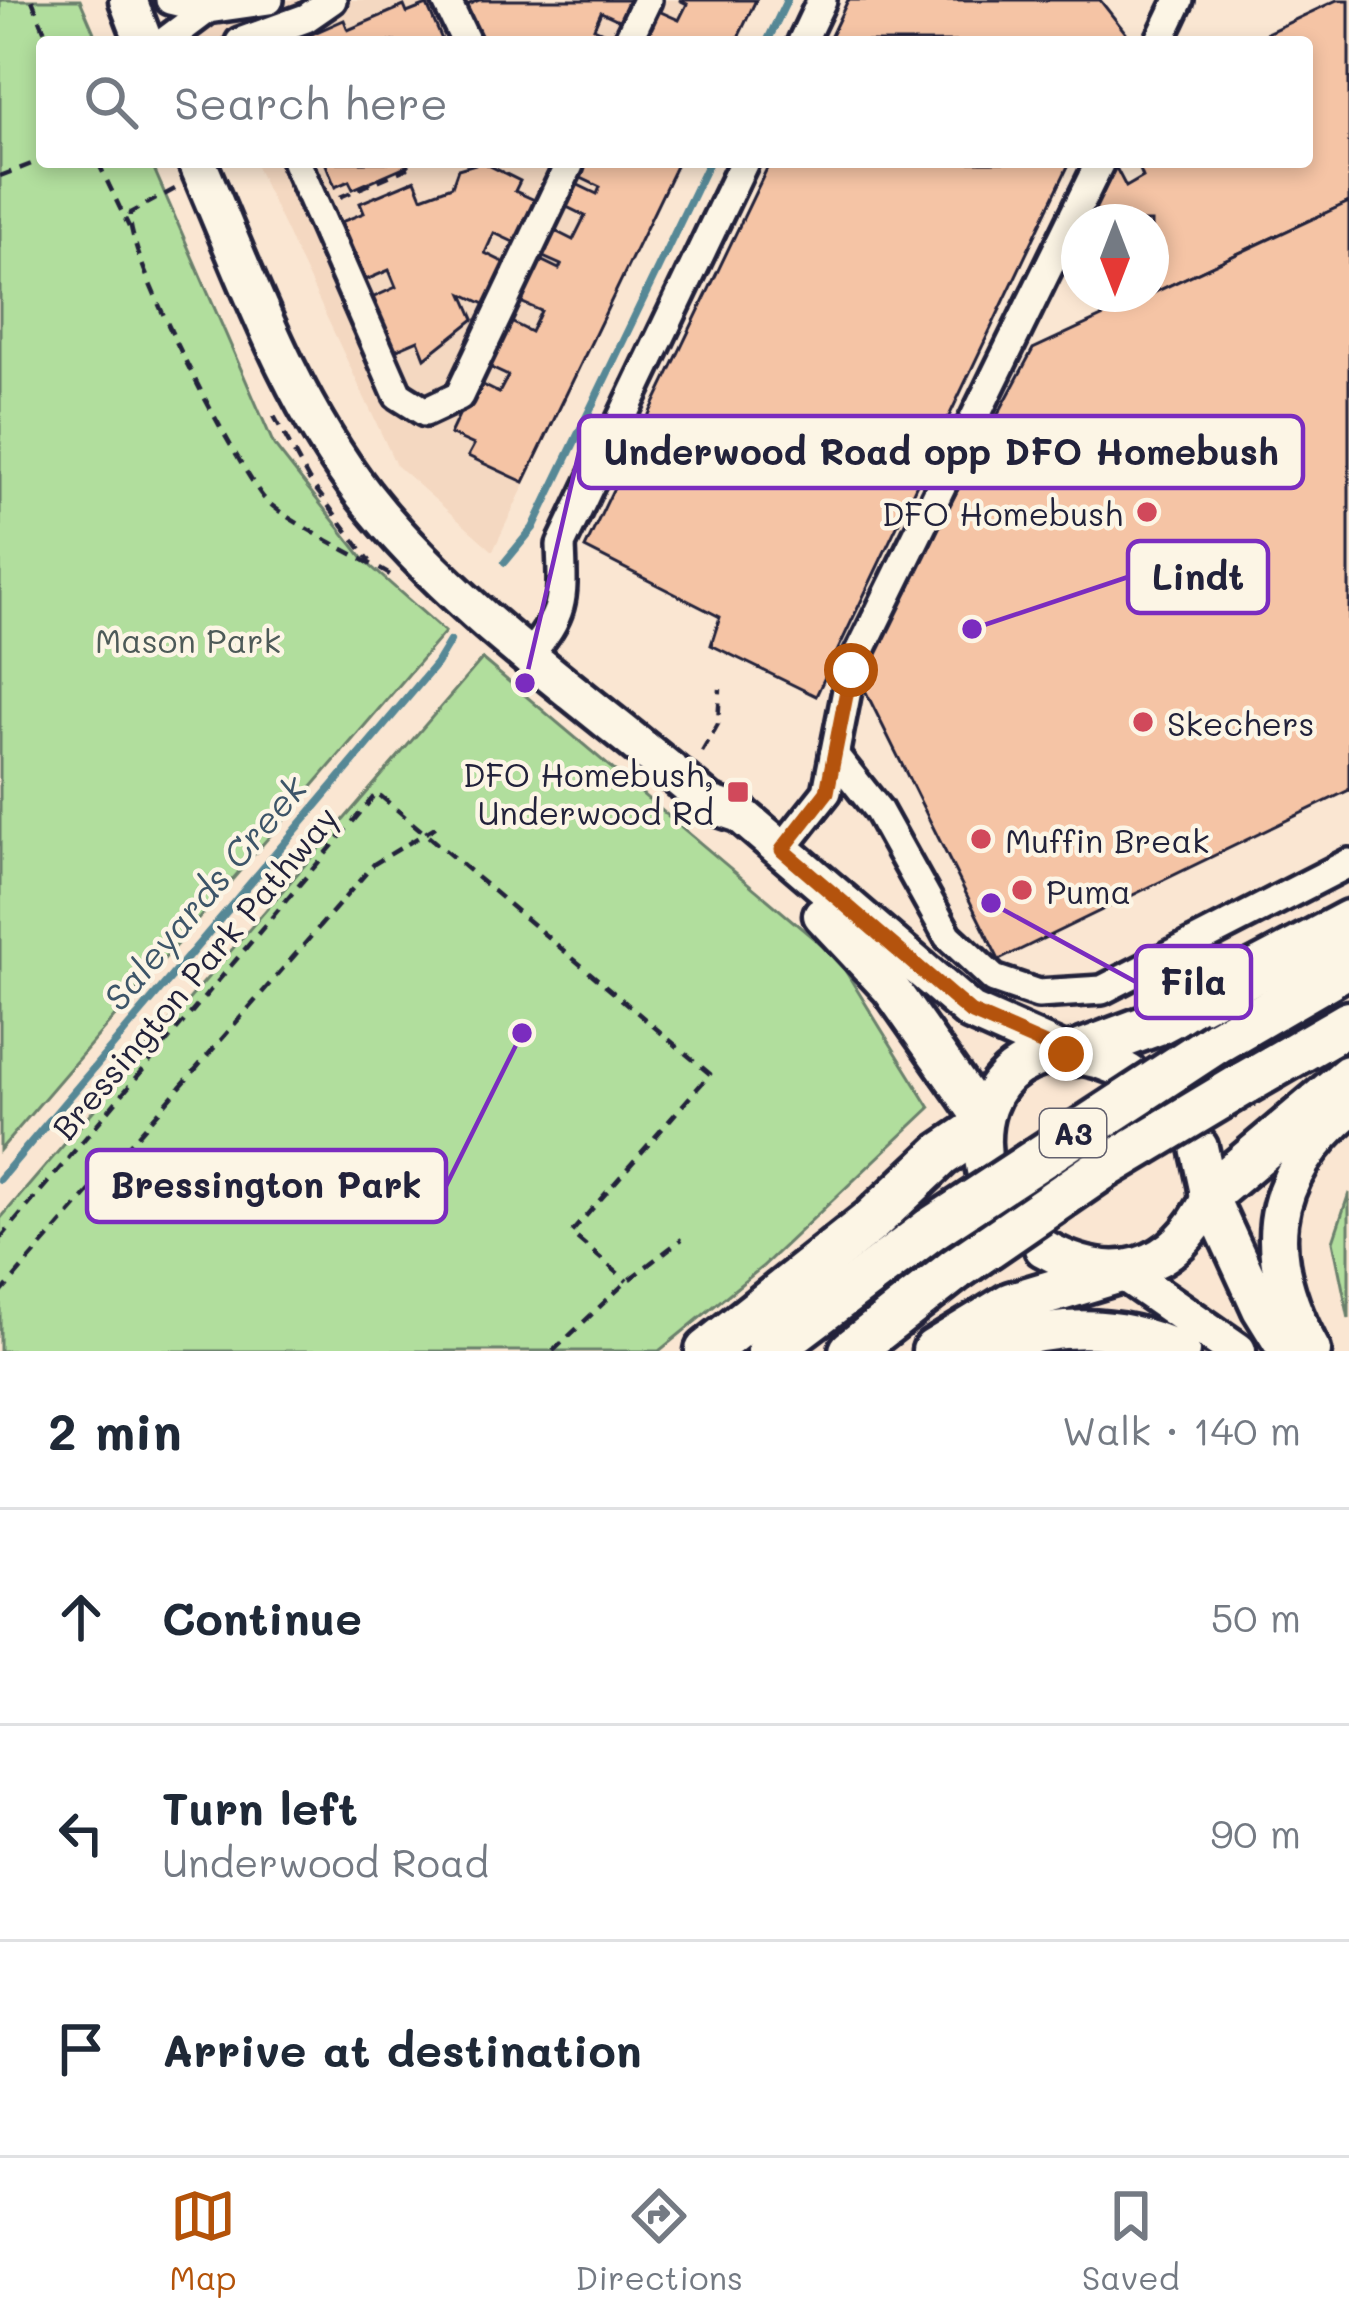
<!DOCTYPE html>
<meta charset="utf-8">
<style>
:root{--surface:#fff;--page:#f2f2f3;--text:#1f2937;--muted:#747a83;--line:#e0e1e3;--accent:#b45309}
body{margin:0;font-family:Mali,sans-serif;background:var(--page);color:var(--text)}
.compass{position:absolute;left:1061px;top:204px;width:108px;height:108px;border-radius:50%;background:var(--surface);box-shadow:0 6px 18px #0003;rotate:180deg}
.stop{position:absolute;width:36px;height:36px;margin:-27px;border:9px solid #b45309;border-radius:50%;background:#fff}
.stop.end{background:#b45309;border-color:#fff;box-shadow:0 3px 12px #0008}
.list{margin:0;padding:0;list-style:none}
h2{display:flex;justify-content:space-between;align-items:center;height:156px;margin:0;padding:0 48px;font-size:51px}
h2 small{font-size:39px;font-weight:400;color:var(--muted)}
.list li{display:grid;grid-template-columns:78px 1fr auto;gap:36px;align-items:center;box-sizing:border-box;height:216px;padding:0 48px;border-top:3px solid var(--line)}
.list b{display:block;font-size:45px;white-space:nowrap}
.list p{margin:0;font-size:39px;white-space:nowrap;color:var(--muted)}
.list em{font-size:39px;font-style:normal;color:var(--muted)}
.icon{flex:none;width:66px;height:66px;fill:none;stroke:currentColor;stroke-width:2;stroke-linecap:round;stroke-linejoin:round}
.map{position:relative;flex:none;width:1349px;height:1351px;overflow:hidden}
.search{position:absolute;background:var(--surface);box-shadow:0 6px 18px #0003;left:36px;right:36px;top:36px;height:132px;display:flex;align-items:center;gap:30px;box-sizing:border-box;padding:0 42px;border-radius:12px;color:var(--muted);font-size:45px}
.sheet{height:804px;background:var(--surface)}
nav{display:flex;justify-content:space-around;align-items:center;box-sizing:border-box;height:168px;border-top:3px solid var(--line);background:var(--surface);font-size:33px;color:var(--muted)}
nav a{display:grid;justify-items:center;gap:6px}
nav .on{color:var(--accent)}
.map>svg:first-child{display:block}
.built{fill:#f4d8c1}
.green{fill:#b1de9d;stroke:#6a806c;stroke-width:3}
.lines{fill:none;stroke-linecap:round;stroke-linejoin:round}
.stream{stroke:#578896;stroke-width:8}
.building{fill:#f5c4a5;stroke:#22223b;stroke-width:3}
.minor-casing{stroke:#22223b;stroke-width:36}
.major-casing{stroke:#22223b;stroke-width:45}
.highway-casing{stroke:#22223b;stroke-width:51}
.path{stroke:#22223b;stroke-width:4.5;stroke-dasharray:12 9;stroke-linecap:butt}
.minor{stroke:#fcf5e5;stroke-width:27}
.major{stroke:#fcf5e5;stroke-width:36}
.highway{stroke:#fcf5e5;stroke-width:42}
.highway-bridge-casing{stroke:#22223b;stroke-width:51;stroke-linecap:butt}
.highway-bridge{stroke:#fcf5e5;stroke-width:42}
.route{stroke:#b45309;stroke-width:15}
.poi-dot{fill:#d1495b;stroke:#fcf5e5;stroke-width:4.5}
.labels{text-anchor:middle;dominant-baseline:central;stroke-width:9;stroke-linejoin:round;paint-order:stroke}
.shield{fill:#fcf5e5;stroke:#63616e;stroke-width:3}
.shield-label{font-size:30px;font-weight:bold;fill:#22223b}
.poi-label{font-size:33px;fill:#22223b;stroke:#fcf5e5;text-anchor:start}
.park-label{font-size:33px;fill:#4d5a58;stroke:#fcf5e5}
.street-label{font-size:33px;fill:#22223b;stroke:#fcf5e5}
.water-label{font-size:36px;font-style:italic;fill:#3d5569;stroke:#fcf5e5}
.leader{fill:none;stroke:#7b2cbf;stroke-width:4.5}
.callout-dot{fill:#7b2cbf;stroke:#fcf5e5;stroke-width:4.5}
.callout{fill:#fcf5e5;stroke:#7b2cbf;stroke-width:4.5}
.callout-label{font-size:36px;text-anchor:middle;font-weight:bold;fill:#22223b}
</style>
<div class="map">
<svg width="1349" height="1351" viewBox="0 0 1349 1351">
<rect width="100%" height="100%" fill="#fae6d2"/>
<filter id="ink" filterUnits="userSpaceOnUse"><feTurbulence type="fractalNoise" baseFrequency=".00833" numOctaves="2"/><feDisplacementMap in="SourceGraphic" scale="24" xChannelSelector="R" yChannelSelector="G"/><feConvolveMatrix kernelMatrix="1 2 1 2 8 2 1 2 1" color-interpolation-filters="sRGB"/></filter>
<g filter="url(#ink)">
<!-- built -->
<g class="built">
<path d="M 178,0 L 755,0 L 735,42 L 198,42 Z"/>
<path d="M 254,162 L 678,162 L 493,551 L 396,465 Z"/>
</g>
<!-- green -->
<g class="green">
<path d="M 0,0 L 80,0 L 98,42 L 42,42 L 42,162 L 151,162 L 274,445 L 366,562 L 445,632 L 0,1150 Z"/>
<path d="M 482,659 L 838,959 L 930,1108 L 762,1267 L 659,1351 L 0,1351 L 0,1219 Z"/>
<path d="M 1349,1193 L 1349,1319 L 1333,1241 Z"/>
</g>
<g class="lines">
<!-- stream -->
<g class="stream">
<path d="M 767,42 L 787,0"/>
<path d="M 505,562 L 533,528 L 709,162"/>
<path d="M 0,1179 L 436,664 L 450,641"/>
</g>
</g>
<!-- building -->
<g class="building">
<path d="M 479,0 L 631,0 L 621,21 L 601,12 L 594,28 L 614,37 L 611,42 L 478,42 L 462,7 Z"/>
<path d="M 679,0 L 756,0 L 736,42 L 638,42 L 654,9 L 679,20 L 687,4 Z"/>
<path d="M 848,0 L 1100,0 L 1129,37 L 1127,42 L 828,42 Z"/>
<path d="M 1337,0 L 1349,0 L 1349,202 L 1151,294 L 1151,222 L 1081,222 L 1104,162 L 1113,162 L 1126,187 L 1143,177 L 1137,162 L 1307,162 L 1307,42 L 1248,42 Z"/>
<path d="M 427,5 L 443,42 L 294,42 L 344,20 L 348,30 L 404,6 L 407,13 Z"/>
<path d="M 325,162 L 407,162 L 408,165 L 353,189 L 349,181 L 335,187 Z"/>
<path d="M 482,162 L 520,181 L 515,191 L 541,203 L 520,245 L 494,233 L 485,253 L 509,265 L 489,306 L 463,294 L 474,319 L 425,358 L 418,340 L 395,350 L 372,298 L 396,287 L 389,270 L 366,280 L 341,222 L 364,213 L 360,203 L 415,180 L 422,197 L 452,186 L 458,169 Z"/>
<path d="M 581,162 L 678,162 L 524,482 L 468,456 L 474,445 L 450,434 L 475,381 L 499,393 L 508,376 L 487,366 L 509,321 L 531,332 L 541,311 L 516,300 L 536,258 L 559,269 L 561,265 L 541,256 L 553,230 L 573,240 L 585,216 L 565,206 L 576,184 L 597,194 L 600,187 L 575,175 Z"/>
<path d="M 770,162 L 1070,162 L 816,696 L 711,645 L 720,617 L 585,548 Z"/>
<path d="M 1349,202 L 1349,790 L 999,960 L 858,676 L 1033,349 Z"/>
<path d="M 1115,294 L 1150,294 L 1121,307 Z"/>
</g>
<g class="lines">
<!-- minor casing -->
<g class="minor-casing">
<g id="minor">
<path d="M 170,0 L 208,9"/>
<path d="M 446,0 L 466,42"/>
<path d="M 164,42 L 208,9 L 269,0"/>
<path d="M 240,42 L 306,18 L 332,0"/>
<path d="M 627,42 L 647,0"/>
<path d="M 802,42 L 822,0"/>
<path d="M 1159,42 L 1179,0"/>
<path d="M 296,162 L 398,395 L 425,412 L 459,396 L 569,165"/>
<path d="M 530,654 C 566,611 563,599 561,545 L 744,162"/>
<path d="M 834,755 L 878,810 L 948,936 L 994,979 L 1038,994 L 1102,990 L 1349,863"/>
<path d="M 781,850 L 827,792 L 851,670 L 1100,162"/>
</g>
</g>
<!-- major casing -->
<g class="major-casing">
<g id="major">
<path d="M 128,0 L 144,42"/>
<path d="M 197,162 C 246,275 288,397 364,495 C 456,613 596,706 710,804 L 740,814 L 971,1012 L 1066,1054"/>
<path d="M 822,915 L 891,989 L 981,1117"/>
<path d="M 985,1170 C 965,1072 1047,1026 1129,1073"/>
<path d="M 1210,1198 L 1261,1309 L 1287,1351"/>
<path d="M 1043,1248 C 1114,1288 1174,1272 1210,1198 L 1199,1147"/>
<path d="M 1122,1271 L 1237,1351"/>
<path d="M 979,1351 C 1046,1324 1114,1320 1181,1351"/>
<path d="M 1312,1351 C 1260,1256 1264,1181 1349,1108"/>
</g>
</g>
<!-- highway casing -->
<g class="highway-casing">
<g id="highway">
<path d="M 1218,1041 L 1349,965"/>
<path d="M 1075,1054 L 1158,1023 L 1349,922"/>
<path d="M 1245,1083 L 1349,1023"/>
<path d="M 1211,1193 L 1349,1077"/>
<path d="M 707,1351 L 871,1221 L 941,1155 L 978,1130"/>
<path d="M 769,1351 L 931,1229"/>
<path d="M 851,1351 L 956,1269"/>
<path d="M 934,1351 L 1011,1304 L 1114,1273"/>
</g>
</g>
<!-- path -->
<g class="path">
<path d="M 32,0 L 49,42"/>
<path d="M 98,162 L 129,227"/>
<path d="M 0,176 L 42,160"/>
<path d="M 175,189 L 130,213 C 125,256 233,458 263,497 C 281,519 361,557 390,575"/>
<path d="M 340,197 L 412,166"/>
<path d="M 274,416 L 309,480 L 370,561"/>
<path d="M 702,752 L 718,724 L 720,689"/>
<path d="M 0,1239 L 377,793 L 710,1074 L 571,1233 L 627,1281"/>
<path d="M 0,1294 L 374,864 L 442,823"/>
<path d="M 553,1351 L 627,1281 L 682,1239"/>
</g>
<!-- minor -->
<use href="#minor" class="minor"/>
<!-- major -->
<use href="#major" class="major"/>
<!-- highway -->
<use href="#highway" class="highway"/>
<!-- highway-bridge casing -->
<g class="highway-bridge-casing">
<g id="highway-bridge">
<path d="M 931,1229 L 1218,1041"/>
<path d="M 956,1269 L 1100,1170 L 1245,1083"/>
</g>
</g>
<!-- highway-bridge -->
<use href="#highway-bridge" class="highway-bridge"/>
</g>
</g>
<g class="lines" filter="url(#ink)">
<!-- route -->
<path class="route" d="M 851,670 L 827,792 L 782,850 L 970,1012 L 1066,1054"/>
</g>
<!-- markers -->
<g class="poi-dot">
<circle cx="1147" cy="512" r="12"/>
<circle cx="1143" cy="722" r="12"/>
<rect x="726" y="780" width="24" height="24" rx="6"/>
<circle cx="981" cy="839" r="12"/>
<circle cx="1022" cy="890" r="12"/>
</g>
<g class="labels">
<!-- shield labels -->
<rect class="shield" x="1040" y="1109" width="66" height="48" rx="9"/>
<g class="shield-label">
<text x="1073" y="1133">A3</text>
</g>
<!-- poi labels -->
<g class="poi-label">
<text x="1123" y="512" text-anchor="end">DFO Homebush</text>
<text x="1167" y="722">Skechers</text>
<text x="714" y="773" text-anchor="end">DFO Homebush,<tspan x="714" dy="38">Underwood Rd</tspan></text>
<text x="1005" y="839">Muffin Break</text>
<text x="1046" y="890">Puma</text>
</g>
<!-- park labels -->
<g class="park-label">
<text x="188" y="639">Mason Park</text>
</g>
<!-- street labels -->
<g class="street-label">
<text transform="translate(194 972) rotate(-50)">Bressington Park Pathway</text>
</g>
<!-- water labels -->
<g class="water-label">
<text transform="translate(204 892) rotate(-50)">Saleyards Creek</text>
</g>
</g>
<!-- callouts -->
<path class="leader" d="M525 683L579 452M972 629L1128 577M991 903L1136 982M522 1033L446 1186"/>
<g class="callout-dot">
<circle cx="525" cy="683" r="12"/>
<circle cx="972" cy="629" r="12"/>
<circle cx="991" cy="903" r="12"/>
<circle cx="522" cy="1033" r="12"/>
</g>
<g class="callout">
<rect x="579" y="416" width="724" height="72" rx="12"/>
<rect x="1128" y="541" width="140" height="72" rx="12"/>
<rect x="1136" y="946" width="115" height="72" rx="12"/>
<rect x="87" y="1150" width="359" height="72" rx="12"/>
</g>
<g class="callout-label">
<text x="941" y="465">Underwood Road opp DFO Homebush</text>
<text x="1198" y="590">Lindt</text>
<text x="1193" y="995">Fila</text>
<text x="266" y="1198">Bressington Park</text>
</g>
</svg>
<svg class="compass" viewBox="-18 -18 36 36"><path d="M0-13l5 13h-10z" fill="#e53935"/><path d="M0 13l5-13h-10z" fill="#747a83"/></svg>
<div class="stop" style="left:851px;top:670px"></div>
<div class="stop end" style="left:1066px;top:1054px"></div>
<div class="search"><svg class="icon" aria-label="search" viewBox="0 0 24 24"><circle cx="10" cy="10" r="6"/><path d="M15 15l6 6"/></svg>Search here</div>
</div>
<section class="sheet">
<h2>2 min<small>Walk · 140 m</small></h2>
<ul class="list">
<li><svg class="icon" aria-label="ahead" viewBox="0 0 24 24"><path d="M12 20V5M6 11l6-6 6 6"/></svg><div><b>Continue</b></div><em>50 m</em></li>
<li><svg class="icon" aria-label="left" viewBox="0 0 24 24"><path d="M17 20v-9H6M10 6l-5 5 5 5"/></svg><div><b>Turn left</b><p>Underwood Road</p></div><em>90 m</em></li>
<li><svg class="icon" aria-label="arrive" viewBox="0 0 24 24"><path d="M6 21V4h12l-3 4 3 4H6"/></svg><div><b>Arrive at destination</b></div></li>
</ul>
</section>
<nav>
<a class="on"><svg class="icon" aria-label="map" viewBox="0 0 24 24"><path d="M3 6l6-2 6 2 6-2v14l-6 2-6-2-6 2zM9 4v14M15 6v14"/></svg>Map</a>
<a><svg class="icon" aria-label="directions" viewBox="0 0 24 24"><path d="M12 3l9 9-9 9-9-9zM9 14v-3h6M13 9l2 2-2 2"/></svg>Directions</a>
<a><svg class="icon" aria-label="saved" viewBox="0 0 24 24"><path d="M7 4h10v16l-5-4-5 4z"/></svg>Saved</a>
</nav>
